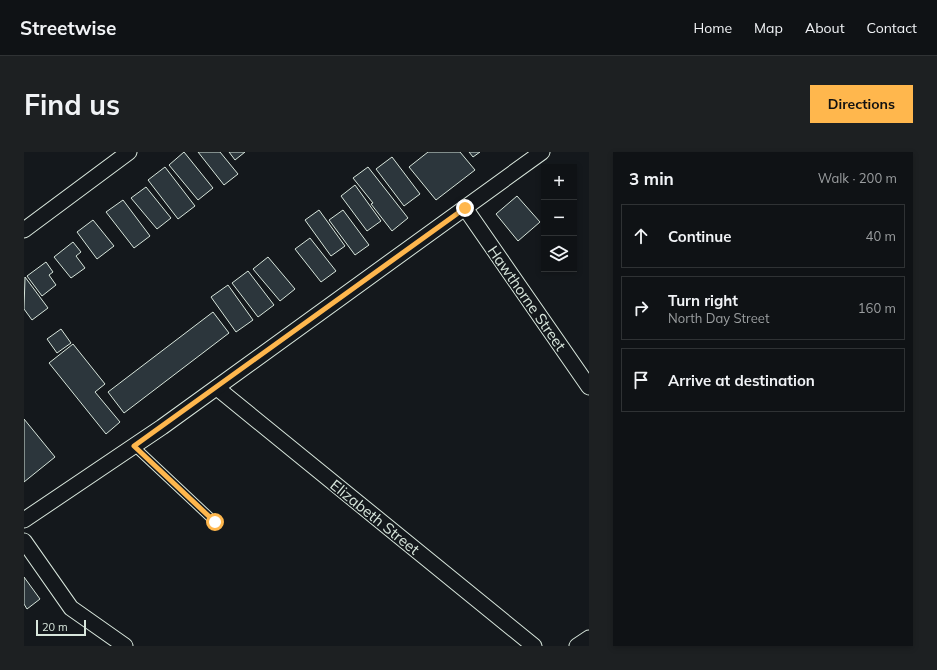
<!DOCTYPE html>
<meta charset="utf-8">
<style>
:root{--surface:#0f1215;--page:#1d2022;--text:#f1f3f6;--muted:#9b9ea0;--line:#2f3234;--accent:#ffb74d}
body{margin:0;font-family:Mulish,sans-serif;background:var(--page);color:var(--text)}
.controls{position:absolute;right:12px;top:12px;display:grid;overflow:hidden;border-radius:0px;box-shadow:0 2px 6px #0003}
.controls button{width:36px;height:36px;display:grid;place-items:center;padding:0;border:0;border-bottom:1px solid var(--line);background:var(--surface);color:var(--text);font:20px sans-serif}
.scale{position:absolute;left:12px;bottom:10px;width:50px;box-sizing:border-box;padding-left:4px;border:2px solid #d8e6dc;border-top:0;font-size:11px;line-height:14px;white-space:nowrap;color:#d8e6dc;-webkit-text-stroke:3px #14181c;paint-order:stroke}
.stop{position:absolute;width:12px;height:12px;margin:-9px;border:3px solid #ffb74d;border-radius:50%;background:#fff}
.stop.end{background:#ffb74d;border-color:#fff;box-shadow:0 1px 4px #0008}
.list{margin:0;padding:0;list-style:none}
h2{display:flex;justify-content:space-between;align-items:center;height:52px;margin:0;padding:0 16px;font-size:17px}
h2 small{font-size:13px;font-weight:400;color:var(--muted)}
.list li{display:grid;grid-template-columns:26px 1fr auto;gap:12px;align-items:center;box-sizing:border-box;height:64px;margin:0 8px 8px;padding:0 8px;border:1px solid var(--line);border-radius:0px}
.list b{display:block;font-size:15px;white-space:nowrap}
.list p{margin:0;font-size:13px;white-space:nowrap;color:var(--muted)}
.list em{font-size:13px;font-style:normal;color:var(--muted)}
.icon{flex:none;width:22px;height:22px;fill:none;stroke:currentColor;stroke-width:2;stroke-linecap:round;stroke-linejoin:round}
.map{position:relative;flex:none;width:565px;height:494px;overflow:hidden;border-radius:0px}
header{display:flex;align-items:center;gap:24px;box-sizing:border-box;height:56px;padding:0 20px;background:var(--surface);border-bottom:1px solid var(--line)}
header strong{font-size:19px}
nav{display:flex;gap:22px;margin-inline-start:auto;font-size:14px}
.intro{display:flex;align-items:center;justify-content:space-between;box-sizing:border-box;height:96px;padding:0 24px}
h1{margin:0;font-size:28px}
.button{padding:10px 18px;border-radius:0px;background:var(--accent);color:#111;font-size:14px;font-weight:700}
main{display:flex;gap:24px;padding:0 24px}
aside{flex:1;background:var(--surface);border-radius:0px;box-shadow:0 2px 6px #0003}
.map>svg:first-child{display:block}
.building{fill:#2c363c;stroke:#d8e6dc}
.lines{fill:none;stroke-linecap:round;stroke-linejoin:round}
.service-casing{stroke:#d8e6dc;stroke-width:10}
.minor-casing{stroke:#d8e6dc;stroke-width:17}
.service{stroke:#14181c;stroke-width:8}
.minor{stroke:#14181c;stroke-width:15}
.route{stroke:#ffb74d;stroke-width:5}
.labels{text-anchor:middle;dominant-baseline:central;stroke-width:3;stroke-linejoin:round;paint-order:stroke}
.street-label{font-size:15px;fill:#d8e6dc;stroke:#14181c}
</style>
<header>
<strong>Streetwise</strong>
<nav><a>Home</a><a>Map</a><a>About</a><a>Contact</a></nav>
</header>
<div class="intro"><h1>Find us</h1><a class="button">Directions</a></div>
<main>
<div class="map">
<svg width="565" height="494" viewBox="0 0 565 494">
<rect width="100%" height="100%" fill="#14181c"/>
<!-- building -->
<g class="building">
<path d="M 160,0 L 189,36 L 174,48 L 145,13 Z"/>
<path d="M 174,0 L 196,0 L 214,22 L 200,33 Z"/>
<path d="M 205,0 L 221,0 L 211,8 Z"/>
<path d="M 404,0 L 436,0 L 451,18 L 412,48 L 385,15 Z"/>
<path d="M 445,0 L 456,0 L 449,5 Z"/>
<path d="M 368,5 L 396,42 L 380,54 L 352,17 Z"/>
<path d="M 141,15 L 171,54 L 154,67 L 124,28 Z"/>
<path d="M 344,15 L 384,66 L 368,79 L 347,52 L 349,51 L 329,26 Z"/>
<path d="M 331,33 L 357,69 L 343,79 L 317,44 Z"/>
<path d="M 122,35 L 147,66 L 133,77 L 107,46 Z"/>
<path d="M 493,44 L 516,70 L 494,89 L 472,62 Z"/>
<path d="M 99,48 L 126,84 L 110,96 L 82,60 Z"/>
<path d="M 295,58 L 321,94 L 307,104 L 281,68 Z"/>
<path d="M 319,58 L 345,93 L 331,103 L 305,68 Z"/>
<path d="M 69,68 L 90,94 L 73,107 L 53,80 Z"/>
<path d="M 286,86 L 312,119 L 297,130 L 271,97 Z"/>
<path d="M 49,90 L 57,100 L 52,104 L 61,116 L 47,126 L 30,105 Z"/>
<path d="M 244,105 L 271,137 L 256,149 L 229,117 Z"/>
<path d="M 22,110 L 29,120 L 25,123 L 32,133 L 18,144 L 3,124 Z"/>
<path d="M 224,119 L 250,153 L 234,165 L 208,131 Z"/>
<path d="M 1,125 L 24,156 L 8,168 L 0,157 Z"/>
<path d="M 204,133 L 229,168 L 212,180 L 187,145 Z"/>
<path d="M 189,160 L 205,181 L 100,261 L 84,240 Z"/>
<path d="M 37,177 L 47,191 L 33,201 L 23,187 Z"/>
<path d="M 49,192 L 81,232 L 71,240 L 96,270 L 82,282 L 25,211 Z"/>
<path d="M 0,267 L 31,305 L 0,330 Z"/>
<path d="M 0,425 L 16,447 L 3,457 L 0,452 Z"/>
</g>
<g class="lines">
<!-- service casing -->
<g class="service-casing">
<path id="service" d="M 110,294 L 191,370"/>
</g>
<!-- minor casing -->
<g class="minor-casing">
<g id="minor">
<path d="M 441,56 L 565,235"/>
<path d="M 0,78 L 105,0"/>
<path d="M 193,236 L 510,494"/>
<path d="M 0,368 L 138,275 L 518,0"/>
<path d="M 0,389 L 47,456 L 101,494"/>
<path d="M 553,494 L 565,486"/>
</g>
</g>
<!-- service -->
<use href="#service" class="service"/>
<!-- minor -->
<use href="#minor" class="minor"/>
</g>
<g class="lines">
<!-- route -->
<path class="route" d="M 191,370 L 110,294 L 441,56"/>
</g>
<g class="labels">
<!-- street labels -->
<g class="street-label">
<text transform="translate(503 146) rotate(55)">Hawthorne Street</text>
<text transform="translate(351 365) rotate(39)">Elizabeth Street</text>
</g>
</g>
</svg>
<div class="controls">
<button>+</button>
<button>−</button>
<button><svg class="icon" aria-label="layers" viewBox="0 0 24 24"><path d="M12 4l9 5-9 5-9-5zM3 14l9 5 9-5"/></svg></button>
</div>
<div class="scale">20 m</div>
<div class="stop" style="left:191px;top:370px"></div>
<div class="stop end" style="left:441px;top:56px"></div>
</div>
<aside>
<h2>3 min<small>Walk · 200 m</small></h2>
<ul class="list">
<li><svg class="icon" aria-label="ahead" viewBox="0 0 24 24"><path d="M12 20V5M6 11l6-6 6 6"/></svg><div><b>Continue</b></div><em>40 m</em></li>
<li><svg class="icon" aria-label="right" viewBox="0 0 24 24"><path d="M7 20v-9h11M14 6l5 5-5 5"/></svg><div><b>Turn right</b><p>North Day Street</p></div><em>160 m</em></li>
<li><svg class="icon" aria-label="arrive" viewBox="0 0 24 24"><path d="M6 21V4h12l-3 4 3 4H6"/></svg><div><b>Arrive at destination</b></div></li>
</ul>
</aside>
</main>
